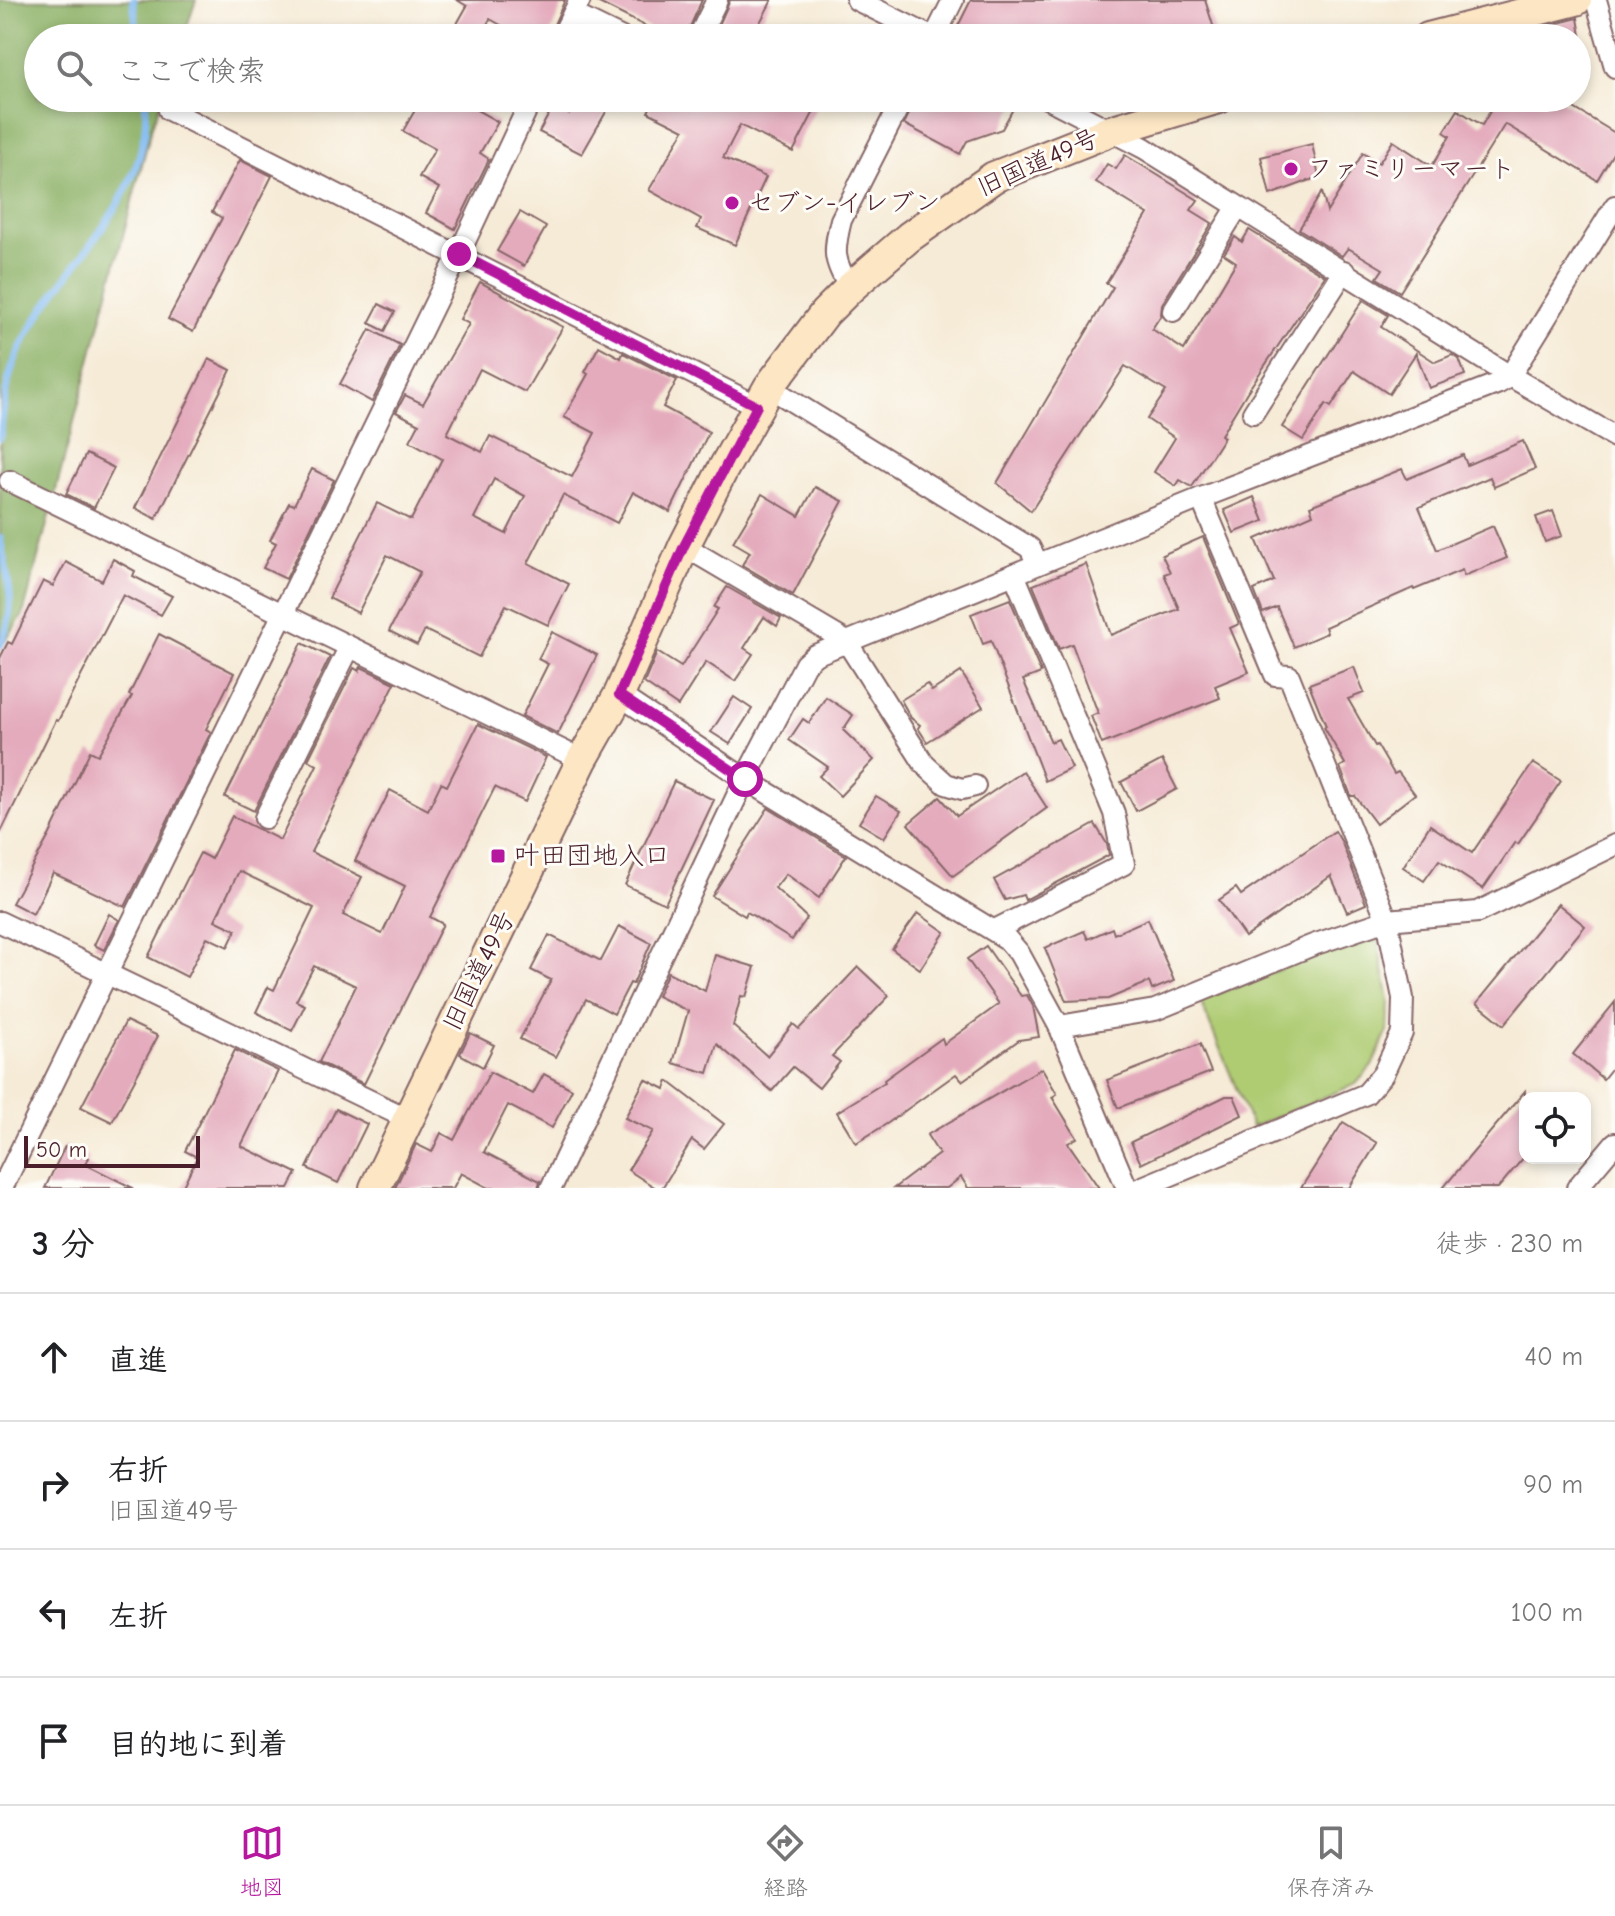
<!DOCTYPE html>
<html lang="ja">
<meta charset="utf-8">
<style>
:root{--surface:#fff;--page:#f2f2f2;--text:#202124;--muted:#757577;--line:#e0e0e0;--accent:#b5179e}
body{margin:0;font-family:"Comic Neue","Klee One",sans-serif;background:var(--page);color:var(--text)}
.controls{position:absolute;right:24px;bottom:24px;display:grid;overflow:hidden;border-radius:16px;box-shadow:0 4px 12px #0003}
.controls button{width:72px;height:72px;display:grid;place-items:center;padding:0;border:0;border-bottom:2px solid var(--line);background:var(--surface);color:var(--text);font:40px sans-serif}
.scale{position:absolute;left:24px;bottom:20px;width:176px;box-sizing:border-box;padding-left:8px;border:4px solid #4a1f2b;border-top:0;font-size:22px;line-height:28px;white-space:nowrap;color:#4a1f2b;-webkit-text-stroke:6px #fdfcf7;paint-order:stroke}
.stop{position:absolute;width:24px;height:24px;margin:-18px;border:6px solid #b5179e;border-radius:50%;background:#fff}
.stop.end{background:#b5179e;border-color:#fff;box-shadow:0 2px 8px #0008}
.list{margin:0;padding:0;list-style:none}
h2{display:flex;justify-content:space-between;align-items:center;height:104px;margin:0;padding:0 32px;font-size:34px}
h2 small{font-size:26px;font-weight:400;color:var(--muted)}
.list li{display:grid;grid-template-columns:52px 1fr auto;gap:24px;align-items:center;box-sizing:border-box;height:128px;padding:0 32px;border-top:2px solid var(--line)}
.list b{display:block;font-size:30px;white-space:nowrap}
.list p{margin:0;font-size:26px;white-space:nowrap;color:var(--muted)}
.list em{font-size:26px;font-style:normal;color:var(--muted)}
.icon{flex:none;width:44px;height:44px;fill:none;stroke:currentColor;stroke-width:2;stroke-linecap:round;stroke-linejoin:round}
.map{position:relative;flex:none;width:1615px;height:1188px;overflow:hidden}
.search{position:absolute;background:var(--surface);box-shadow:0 4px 12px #0003;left:24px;right:24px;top:24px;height:88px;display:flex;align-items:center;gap:20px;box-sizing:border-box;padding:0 28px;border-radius:44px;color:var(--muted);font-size:30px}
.sheet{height:616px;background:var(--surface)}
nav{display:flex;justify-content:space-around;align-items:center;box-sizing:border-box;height:112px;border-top:2px solid var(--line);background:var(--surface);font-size:22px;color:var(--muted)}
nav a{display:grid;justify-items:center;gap:4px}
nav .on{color:var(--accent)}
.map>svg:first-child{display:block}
.green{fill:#afcc73;stroke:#7c764f;stroke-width:2}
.forest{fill:#8bb065;stroke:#6a6848;stroke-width:2}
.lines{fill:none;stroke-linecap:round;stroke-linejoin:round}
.stream{stroke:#81baf2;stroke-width:7}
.building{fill:#e4abbd;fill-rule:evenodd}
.street-casing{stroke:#866667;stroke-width:24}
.secondary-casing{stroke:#866667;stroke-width:34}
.street{stroke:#fff;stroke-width:20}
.secondary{stroke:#fce6c4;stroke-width:30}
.route{stroke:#b5179e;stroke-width:10}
.poi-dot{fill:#b5179e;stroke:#fdfcf7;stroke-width:3}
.labels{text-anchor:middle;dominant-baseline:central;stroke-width:6;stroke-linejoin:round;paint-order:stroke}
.street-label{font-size:26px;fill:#4a1f2b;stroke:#fdfcf7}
.poi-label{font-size:26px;fill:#4a1f2b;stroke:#fdfcf7;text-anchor:start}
</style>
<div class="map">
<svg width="1615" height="1188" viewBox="0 0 1615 1188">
<rect width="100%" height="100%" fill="#fdfcf7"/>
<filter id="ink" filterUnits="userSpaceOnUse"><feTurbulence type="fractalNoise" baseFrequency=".0125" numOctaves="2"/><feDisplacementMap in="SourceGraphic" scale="16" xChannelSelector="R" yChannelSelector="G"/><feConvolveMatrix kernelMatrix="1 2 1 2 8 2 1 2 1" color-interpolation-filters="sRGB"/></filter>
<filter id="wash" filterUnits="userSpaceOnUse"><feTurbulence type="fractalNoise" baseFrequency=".006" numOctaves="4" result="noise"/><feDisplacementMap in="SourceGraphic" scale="32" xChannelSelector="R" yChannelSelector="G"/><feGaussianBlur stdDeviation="1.8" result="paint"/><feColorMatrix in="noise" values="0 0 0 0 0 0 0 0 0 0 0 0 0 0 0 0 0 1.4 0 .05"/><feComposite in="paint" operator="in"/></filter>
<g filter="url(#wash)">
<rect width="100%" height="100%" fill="#f6ebd7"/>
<!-- green -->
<path class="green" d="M 1370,935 L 1377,939 L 1389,1001 L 1388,1031 L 1372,1066 L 1356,1084 L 1252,1127 L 1200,1000 Z"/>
<!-- forest -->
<path class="forest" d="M 0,0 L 196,0 L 183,38 L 38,38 L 38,98 L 162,98 L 152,126 L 23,615 L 0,649 Z"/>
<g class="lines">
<!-- stream -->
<g class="stream">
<path d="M 133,0 L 138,38"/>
<path d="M 0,438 C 3,408 6,377 20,349 C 59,267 156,197 145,98"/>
<path d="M 0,538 C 7,579 19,605 0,646"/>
</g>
</g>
<g id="blocks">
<!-- building -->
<g class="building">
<path d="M 457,0 L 565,0 L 548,38 L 524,38 L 490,19 L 479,38 L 449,38 L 467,6 Z"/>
<path d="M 593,0 L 702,0 L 685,38 L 669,38 Z"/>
<path d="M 730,0 L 772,0 L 755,32 L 751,30 L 746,38 L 723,38 L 715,34 Z"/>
<path d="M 971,0 L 1205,0 L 1217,38 L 952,38 Z"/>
<path d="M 1578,18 L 1581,36 L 1515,38 L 1515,34 Z"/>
<path d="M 422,98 L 455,98 L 498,122 L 480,153 L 489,159 L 455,229 L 426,213 L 439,188 L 419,177 L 435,149 L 403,131 Z"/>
<path d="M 578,98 L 614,98 L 582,154 L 539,132 L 554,105 L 569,114 Z"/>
<path d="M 655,98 L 821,98 L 793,152 L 740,125 L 723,158 L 766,177 L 735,245 L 697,228 L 701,219 L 649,190 L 684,130 L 648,112 Z"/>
<path d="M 917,98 L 1019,98 L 1002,129 L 967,141 L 960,154 L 904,124 Z"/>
<path d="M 1498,98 L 1557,98 L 1615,133 L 1615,150 L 1597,180 L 1505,124 L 1400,292 L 1377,278 L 1383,269 L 1348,248 L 1342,256 L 1299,229 L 1322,192 L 1327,212 L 1363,153 L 1379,163 L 1393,141 L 1432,166 L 1450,136 L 1444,132 L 1458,110 L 1482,125 Z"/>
<path d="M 1312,144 L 1319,177 L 1270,195 L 1261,157 Z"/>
<path d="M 1125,155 L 1198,200 L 1191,210 L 1212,223 L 1162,304 L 1161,315 L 1152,329 L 1184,350 L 1236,262 L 1224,254 L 1235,237 L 1242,242 L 1249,230 L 1325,276 L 1247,392 L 1221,435 L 1224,437 L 1192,487 L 1180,480 L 1176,486 L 1154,472 L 1175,438 L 1147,419 L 1166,391 L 1125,366 L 1031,511 L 997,483 L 1113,287 L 1106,283 L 1148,214 L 1096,182 L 1107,164 L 1116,169 Z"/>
<path d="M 240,160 L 272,176 L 193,332 L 168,319 L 222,218 L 212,212 Z"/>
<path d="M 520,212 L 546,227 L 524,266 L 497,251 Z"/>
<path d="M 480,282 L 563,327 L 525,392 L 480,369 L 447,434 L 482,452 L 490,436 L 572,477 L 595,433 L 564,417 L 588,374 L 585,372 L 599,346 L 621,358 L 623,353 L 677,380 L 663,407 L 709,432 L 670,512 L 633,492 L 617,523 L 563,495 L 528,563 L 569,584 L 548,625 L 506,605 L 479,657 L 425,630 L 417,645 L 389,631 L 420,572 L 387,555 L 358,613 L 329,598 L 377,503 L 411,520 L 442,459 L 410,441 L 419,424 L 396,412 L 405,395 L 423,404 L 469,324 L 460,319 ZM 494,479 L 525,496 L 506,534 L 474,518 Z"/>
<path d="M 1363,300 L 1388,315 L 1381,327 L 1435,362 L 1452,355 L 1459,359 L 1465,375 L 1429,388 L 1416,353 L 1389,394 L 1354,371 L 1331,407 L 1326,404 L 1303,440 L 1282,427 Z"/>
<path d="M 379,304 L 395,312 L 385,331 L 369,323 Z"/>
<path d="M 370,329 L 400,345 L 372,402 L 340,384 Z"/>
<path d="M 209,359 L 231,370 L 156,519 L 135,508 Z"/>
<path d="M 1523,441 L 1535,469 L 1494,487 L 1490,477 L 1419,507 L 1437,550 L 1493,526 L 1507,558 L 1464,576 L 1462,570 L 1414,590 L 1413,588 L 1325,627 L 1327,633 L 1294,647 L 1277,607 L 1263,613 L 1254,590 L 1274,581 L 1256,539 L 1313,514 L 1310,506 L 1402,469 L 1407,479 L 1463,455 L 1467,465 Z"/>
<path d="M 86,454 L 114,468 L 94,508 L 66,494 Z"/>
<path d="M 312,469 L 334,480 L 286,579 L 263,568 L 276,543 L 270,540 L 289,503 L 294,505 Z"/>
<path d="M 815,487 L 843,501 L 793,595 L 742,565 L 750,552 L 733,542 L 762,494 L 799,516 Z"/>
<path d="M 1254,497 L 1264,521 L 1234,533 L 1224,510 Z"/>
<path d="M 1553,511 L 1562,536 L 1545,542 L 1536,517 Z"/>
<path d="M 1203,537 L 1239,624 L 1230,628 L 1249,672 L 1215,686 L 1220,698 L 1102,744 L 1091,716 L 1098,713 L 1072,644 L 1059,649 L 1033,585 L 1086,564 L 1111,635 L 1179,609 L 1164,574 L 1170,572 L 1162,555 Z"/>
<path d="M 113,559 L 135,571 L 133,576 L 172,596 L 161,615 L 123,595 L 58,721 L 56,720 L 0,834 L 0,658 L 8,642 L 12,644 L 43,581 L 53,586 L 66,562 L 102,581 Z"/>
<path d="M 727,587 L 781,618 L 777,626 L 764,617 L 744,648 L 753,654 L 735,681 L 706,662 L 678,706 L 644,683 L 657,652 L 681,667 L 718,609 L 714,607 Z"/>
<path d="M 1010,599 L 1041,673 L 1023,680 L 1051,742 L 1058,739 L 1072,768 L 1045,781 L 991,641 L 983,644 L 971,614 Z"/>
<path d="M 552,632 L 597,655 L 558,734 L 522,716 L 548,664 L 538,659 Z"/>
<path d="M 159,634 L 234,673 L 206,729 L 211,732 L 125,907 L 53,873 L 33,914 L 12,903 L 50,834 L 90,751 L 98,755 L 132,696 L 129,695 Z"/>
<path d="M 302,643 L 330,657 L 254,811 L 225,797 Z"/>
<path d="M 361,667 L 395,683 L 311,852 L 362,877 L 343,915 L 382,934 L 405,886 L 355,861 L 390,790 L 428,810 L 441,783 L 447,786 L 478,724 L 546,757 L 525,802 L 495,787 L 430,917 L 443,924 L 364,1084 L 319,1062 L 356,986 L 314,966 L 296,1001 L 305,1005 L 292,1031 L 256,1012 L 268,987 L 274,990 L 314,908 L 239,871 L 215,920 L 236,930 L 228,947 L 207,937 L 187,977 L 148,957 L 200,853 L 211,859 L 232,816 L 280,840 L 317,765 L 308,760 L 354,668 L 359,671 Z"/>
<path d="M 1354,667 L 1364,693 L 1348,699 L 1375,746 L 1377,745 L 1394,774 L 1398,772 L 1415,794 L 1376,824 L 1355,796 L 1351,796 L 1340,767 L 1345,764 L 1324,727 L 1326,726 L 1309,684 Z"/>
<path d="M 961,672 L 983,707 L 927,742 L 918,728 L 920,725 L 911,718 L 901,700 L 927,684 L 932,691 Z"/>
<path d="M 734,697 L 752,709 L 730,744 L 711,732 Z"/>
<path d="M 826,697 L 853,715 L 843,730 L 874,760 L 840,796 L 819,776 L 828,767 L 789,740 L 803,719 L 809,723 Z"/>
<path d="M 1162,760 L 1177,789 L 1136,811 L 1121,782 Z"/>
<path d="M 1533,763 L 1561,781 L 1518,844 L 1515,842 L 1483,889 L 1439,860 L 1424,881 L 1403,867 L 1430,825 L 1472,853 Z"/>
<path d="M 1023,771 L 1047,808 L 953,876 L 908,824 L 940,797 L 957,816 Z"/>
<path d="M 674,781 L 714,800 L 665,904 L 625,885 Z"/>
<path d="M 876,796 L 901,811 L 884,838 L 859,823 Z"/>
<path d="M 768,808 L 846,856 L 819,898 L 786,874 L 775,888 L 807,918 L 792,940 L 747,912 L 745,916 L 712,896 Z"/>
<path d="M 1095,824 L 1107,844 L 1109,855 L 1025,900 L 1023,895 L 1005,900 L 994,880 Z"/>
<path d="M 1335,831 L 1341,841 L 1366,904 L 1347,912 L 1331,876 L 1245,937 L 1219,900 L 1236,888 L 1241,895 Z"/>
<path d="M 1558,904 L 1585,926 L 1504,1025 L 1477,1003 Z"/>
<path d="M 918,913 L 945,932 L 920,969 L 892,949 Z"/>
<path d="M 109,914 L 119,920 L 104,950 L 94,945 Z"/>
<path d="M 1148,919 L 1174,981 L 1152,990 L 1149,982 L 1108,999 L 1066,1001 L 1045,948 L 1084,931 L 1088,939 L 1112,928 L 1114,934 Z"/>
<path d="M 619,926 L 651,943 L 633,984 L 630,983 L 614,1014 L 586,999 L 556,1057 L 520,1039 L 551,980 L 531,970 L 549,935 L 601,961 Z"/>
<path d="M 986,946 L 1021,996 L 1027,995 L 1033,1006 L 1039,1037 L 1019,1040 L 962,1081 L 956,1074 L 888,1123 L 856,1143 L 837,1112 L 885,1082 L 884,1080 L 942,1038 L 944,1044 L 999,1004 L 967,959 Z"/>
<path d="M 715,955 L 755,967 L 746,997 L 741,996 L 733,1026 L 767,1056 L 793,1024 L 799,1029 L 858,967 L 889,996 L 832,1056 L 840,1062 L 819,1088 L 793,1067 L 772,1091 L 717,1044 L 708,1073 L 673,1063 L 688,1011 L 657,996 L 668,972 L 705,991 Z"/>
<path d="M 1615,1002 L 1615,1064 L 1603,1079 L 1573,1054 Z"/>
<path d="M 126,1021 L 158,1036 L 112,1122 L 81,1107 Z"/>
<path d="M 470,1033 L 494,1045 L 483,1067 L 460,1054 Z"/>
<path d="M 1200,1044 L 1211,1072 L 1118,1108 L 1107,1080 Z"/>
<path d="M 235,1050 L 278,1071 L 241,1146 L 297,1173 L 289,1188 L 182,1188 L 197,1157 L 185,1151 Z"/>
<path d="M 1042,1068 L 1057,1094 L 1052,1097 L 1077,1138 L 1068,1143 L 1099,1188 L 968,1188 L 961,1177 L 947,1188 L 894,1188 L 939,1154 L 927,1135 Z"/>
<path d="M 490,1072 L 533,1094 L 544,1074 L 572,1089 L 552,1128 L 508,1105 L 484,1152 L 540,1181 L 538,1188 L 489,1188 L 461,1173 L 453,1188 L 395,1188 L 416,1144 L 432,1152 L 441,1133 L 454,1140 Z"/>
<path d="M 645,1079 L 665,1089 L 668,1081 L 724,1124 L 704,1149 L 692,1140 L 662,1188 L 656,1188 L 628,1170 L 653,1131 L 625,1118 Z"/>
<path d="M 1525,1091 L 1525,1156 L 1498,1188 L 1443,1188 Z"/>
<path d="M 1226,1096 L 1234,1096 L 1242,1115 L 1141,1164 L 1131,1142 Z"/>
<path d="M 336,1109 L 367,1124 L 338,1183 L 307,1168 Z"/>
<path d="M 1343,1122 L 1377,1143 L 1349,1188 L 1301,1188 Z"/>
<path d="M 65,1146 L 89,1158 L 85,1164 L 133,1188 L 45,1188 Z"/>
</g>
</g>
</g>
<g filter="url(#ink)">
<use href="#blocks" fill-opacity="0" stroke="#866667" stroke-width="2"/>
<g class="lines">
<!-- street casing -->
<g class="street-casing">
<g id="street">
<path d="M 857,0 L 933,38"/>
<path d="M 1596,0 L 1615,67"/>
<path d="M 573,14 L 622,38"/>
<path d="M 561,38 L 580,0"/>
<path d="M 698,38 L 717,0"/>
<path d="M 934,38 L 953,0"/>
<path d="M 1047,98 L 1144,148 L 1510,376 L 1615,437"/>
<path d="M 169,110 L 757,406"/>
<path d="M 850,288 C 833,260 833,252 841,220 L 903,98"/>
<path d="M 1173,311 L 1237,208"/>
<path d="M 769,387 L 1030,548 L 1038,564"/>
<path d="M 1253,413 L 1344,271"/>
<path d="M 10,481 L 582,760"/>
<path d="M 684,546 L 847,642 L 925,765 L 946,784 L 962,789 L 975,786"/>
<path d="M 619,695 L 745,779 L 1007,939 L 1019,953 L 1059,1026 L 1127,1188"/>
<path d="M 265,818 L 349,648"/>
<path d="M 0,922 L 408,1119"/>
<path d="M 995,930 L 1124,864 L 1114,813 L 1014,574"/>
<path d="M 1059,1026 L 1155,1010 L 1313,945 L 1387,920 L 1478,912 L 1615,845"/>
<path d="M 2,1188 L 459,254 L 532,98"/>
<path d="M 551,1188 L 745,779 L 805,664 L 815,655 L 1201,498 L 1499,383 L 1510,376 L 1615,206"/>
<path d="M 1140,1188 L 1366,1094 L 1383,1074 L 1402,1033 L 1403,998 L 1387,920 L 1289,676 L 1275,675 L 1201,498"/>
<path d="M 1577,1188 L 1615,1143"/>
</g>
</g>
<!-- secondary casing -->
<g class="secondary-casing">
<g id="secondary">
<path d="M 1428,38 L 1576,0"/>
<path d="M 375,1188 L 582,760 L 619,695 L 684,546 L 722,471 L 769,387 L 825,313 L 850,288 L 909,237 L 994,177 L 1110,131 L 1219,98"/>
</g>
</g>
<!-- street -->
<use href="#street" class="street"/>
<!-- secondary -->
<use href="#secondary" class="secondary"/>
</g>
</g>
<g class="lines" filter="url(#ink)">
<!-- route -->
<path class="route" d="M 459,254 L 757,406 L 684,546 L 619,695 L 745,779"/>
</g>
<!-- markers -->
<g class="poi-dot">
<circle cx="1291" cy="169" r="8"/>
<circle cx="732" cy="203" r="8"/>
<rect x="490" y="848" width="16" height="16" rx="4"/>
</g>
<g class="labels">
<!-- street labels -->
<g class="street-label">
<text transform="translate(1038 163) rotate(-24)">旧国道49号</text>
<text transform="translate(479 971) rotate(-64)">旧国道49号</text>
</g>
<!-- poi labels -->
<g class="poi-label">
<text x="1307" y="169">ファミリーマート</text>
<text x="748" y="203">セブン-イレブン</text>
<text x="514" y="856">叶田団地入口</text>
</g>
</g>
</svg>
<div class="controls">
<button><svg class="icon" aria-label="locate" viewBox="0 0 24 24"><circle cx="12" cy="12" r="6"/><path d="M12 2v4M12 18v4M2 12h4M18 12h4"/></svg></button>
</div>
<div class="scale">50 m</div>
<div class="stop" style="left:745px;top:779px"></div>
<div class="stop end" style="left:459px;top:254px"></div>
<div class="search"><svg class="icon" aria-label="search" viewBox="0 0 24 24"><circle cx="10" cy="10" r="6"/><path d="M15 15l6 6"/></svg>ここで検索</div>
</div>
<section class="sheet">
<h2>3 分<small>徒歩 · 230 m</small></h2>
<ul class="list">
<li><svg class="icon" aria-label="ahead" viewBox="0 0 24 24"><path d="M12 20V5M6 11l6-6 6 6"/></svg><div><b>直進</b></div><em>40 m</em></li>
<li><svg class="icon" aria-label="right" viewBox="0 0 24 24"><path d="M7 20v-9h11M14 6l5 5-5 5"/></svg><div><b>右折</b><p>旧国道49号</p></div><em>90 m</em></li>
<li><svg class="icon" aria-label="left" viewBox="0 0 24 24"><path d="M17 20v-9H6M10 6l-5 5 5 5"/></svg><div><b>左折</b></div><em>100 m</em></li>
<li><svg class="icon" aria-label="arrive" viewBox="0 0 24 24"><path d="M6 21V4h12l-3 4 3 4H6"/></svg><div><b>目的地に到着</b></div></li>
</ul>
</section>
<nav>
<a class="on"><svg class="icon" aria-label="map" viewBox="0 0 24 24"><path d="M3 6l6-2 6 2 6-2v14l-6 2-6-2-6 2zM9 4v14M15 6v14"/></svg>地図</a>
<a><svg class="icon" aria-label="directions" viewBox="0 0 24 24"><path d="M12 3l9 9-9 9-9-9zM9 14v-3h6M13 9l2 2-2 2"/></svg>経路</a>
<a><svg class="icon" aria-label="saved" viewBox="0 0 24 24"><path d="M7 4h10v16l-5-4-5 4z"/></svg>保存済み</a>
</nav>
